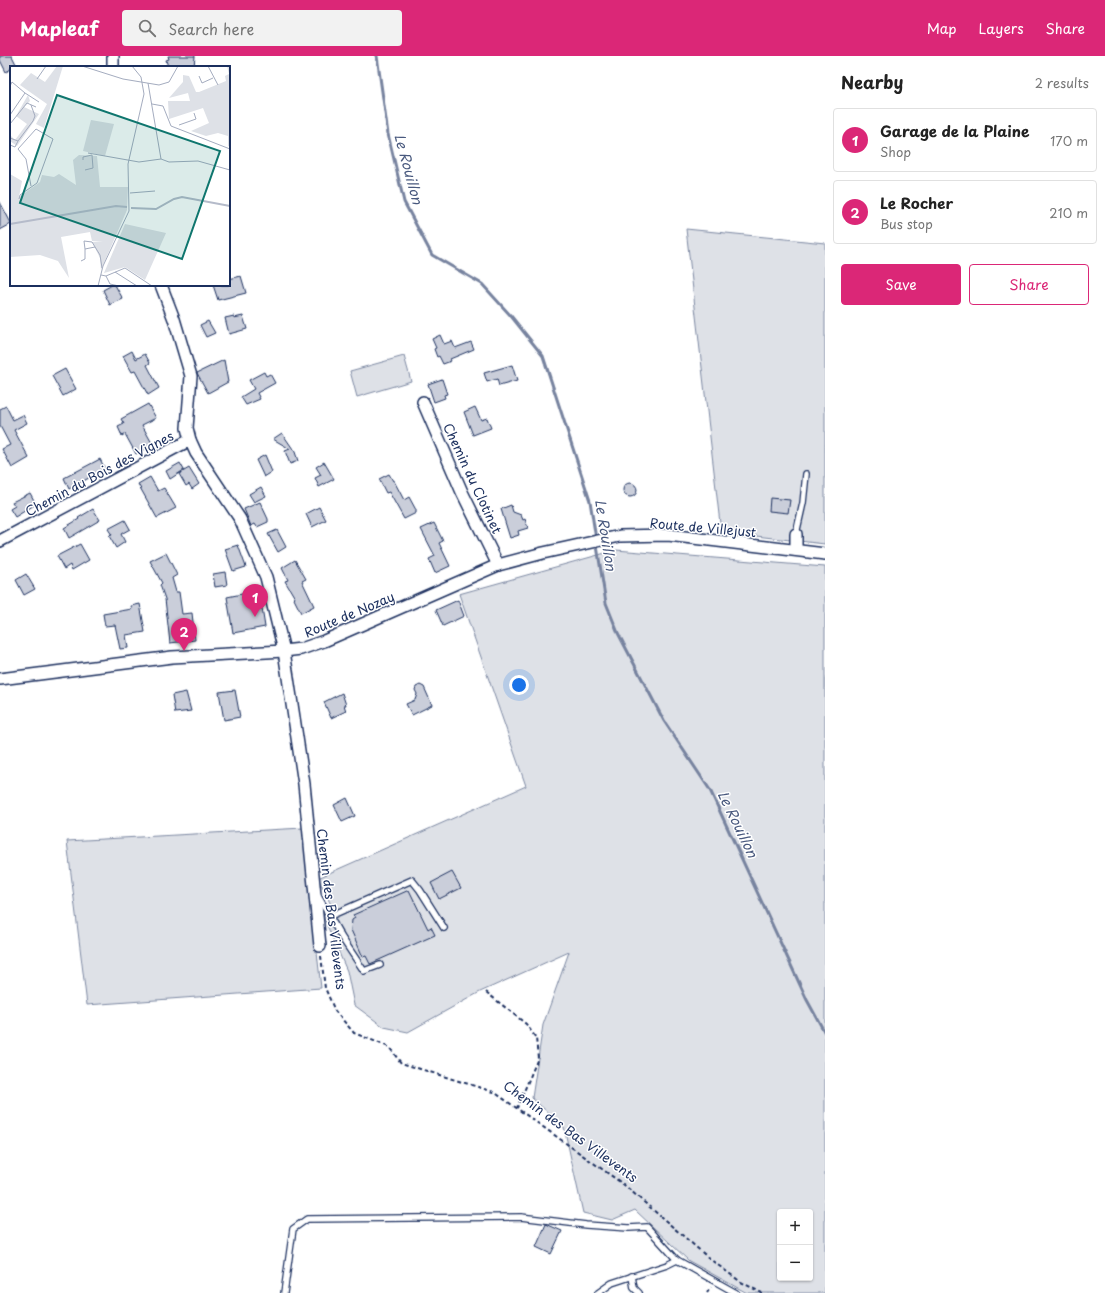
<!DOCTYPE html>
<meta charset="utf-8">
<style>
:root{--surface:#fff;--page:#f2f2f2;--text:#222;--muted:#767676;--line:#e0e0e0;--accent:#db2777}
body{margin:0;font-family:"Playpen Sans",sans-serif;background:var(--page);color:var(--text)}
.controls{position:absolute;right:12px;bottom:12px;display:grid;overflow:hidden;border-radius:4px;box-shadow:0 1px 3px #0004}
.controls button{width:36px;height:36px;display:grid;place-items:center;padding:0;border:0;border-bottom:1px solid var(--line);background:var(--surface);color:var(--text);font:20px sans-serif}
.you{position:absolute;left:519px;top:629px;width:14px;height:14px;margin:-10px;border:3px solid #fff;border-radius:50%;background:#1a73e8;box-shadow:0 0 0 6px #1a73e833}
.badge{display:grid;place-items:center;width:26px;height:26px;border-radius:50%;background:var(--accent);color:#fff;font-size:13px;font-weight:700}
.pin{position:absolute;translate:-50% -33px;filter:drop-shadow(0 1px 2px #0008)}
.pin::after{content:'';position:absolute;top:21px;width:14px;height:12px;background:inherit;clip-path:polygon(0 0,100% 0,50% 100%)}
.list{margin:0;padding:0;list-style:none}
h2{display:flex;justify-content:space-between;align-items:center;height:52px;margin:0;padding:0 16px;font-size:17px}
h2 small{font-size:13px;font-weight:400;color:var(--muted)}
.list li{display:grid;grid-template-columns:26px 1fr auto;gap:12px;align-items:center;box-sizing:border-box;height:64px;margin:0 8px 8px;padding:0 8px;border:1px solid var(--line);border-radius:4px}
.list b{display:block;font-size:15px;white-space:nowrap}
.list p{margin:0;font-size:13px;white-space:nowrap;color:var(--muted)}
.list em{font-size:13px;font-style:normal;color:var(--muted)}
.actions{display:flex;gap:8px;padding:12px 16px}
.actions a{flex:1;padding:9px 0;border:1px solid var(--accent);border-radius:4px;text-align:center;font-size:14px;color:var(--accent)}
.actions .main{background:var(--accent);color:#fff}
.icon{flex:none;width:22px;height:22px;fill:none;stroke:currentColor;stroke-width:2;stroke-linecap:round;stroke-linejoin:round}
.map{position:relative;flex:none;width:825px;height:1237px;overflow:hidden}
header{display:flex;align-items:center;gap:24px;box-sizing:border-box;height:56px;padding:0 20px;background:var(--accent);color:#fff}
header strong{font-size:19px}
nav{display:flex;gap:22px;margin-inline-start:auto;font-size:14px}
.search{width:280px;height:36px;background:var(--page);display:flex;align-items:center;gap:10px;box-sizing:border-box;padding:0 14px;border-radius:4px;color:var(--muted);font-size:15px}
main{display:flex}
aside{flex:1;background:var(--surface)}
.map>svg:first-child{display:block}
.green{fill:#dee1e7;stroke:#7c88a2;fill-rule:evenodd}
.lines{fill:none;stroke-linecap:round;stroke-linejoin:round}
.stream{stroke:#77839f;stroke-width:3}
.building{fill:#caceda;stroke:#1b2f5e}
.lane-casing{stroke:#1b2f5e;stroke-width:8}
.street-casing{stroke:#1b2f5e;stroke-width:14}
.path{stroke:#1b2f5e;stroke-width:2;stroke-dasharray:4 3;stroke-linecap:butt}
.lane{stroke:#fff;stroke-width:5.5}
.street{stroke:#fff;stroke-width:11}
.labels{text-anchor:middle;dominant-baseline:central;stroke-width:3;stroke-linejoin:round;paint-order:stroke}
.street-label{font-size:13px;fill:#1b2f5e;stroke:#fff}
.water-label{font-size:14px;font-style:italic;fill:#49597e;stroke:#fff}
.inset-river{fill:none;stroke:#b5bbca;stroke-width:2}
.inset-road{fill:none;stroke:#a4acbf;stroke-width:1}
.view{fill:#0f766e;fill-opacity:0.15;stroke:#0f766e;stroke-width:2}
.inset-edge{fill:none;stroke:#1b2f5e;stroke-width:2}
</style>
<header>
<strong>Mapleaf</strong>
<div class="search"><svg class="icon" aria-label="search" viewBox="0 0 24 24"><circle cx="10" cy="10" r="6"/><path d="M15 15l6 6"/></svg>Search here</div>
<nav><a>Map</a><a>Layers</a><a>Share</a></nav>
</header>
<main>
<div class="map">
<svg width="825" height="1237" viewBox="0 0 825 1237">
<rect width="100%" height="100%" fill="#fff"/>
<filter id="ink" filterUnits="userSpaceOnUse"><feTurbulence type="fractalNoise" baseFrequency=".025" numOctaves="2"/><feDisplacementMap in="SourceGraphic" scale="8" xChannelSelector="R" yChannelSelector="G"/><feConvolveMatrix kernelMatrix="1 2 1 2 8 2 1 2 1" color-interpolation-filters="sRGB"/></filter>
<g filter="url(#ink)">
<!-- green -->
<g class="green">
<path d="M 686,173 L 825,187 L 825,488 L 721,476 Z"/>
<path d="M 404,300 L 411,325 L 357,341 L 350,315 Z"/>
<path d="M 616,494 L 825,511 L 825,1237 L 747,1237 L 689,1205 L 635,1154 L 612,1164 L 583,1157 L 564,1071 L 532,1042 L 543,969 L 569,896 L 480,936 L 408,976 L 384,971 L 354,949 L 347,915 L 322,858 L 333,853 L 318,822 L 526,730 L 459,538 ZM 780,1156 L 810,1156 L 810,1222 L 780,1222 Z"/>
<path d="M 303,772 L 321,932 L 87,949 L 67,785 Z"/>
</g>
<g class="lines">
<!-- stream -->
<path class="stream" d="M 377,0 L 388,78 L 404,146 L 432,199 L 482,228 L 511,260 L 543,300 L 590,445 L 606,547 L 618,577 L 664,665 L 710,734 L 807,944 L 825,977"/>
</g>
<!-- building -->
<g class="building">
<path d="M 0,0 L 12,0 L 17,10 L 11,11 L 11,13 L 6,16 L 0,4 Z"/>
<path d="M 168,0 L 195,0 L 194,11 L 168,11 L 166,4 L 169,3 Z"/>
<path d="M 0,146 L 11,167 L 11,168 L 0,174 Z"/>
<path d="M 241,220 L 246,237 L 218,244 L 213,229 L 229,229 L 229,223 Z"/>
<path d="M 112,229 L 115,229 L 123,243 L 110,249 L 103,234 Z"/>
<path d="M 234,260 L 234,262 L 243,260 L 247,273 L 229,278 L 225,262 Z"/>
<path d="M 208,265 L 215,277 L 206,281 L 200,269 Z"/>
<path d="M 440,279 L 444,288 L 452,285 L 455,292 L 471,286 L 474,293 L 450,303 L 451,305 L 443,308 L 439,300 L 437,301 L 434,293 L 436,292 L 432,283 Z"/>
<path d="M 132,295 L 136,303 L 145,298 L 150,307 L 147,309 L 159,332 L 148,339 L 135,315 L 132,316 L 123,300 Z"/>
<path d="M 224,304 L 228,326 L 208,337 L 197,317 Z"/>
<path d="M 512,309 L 517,325 L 499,330 L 497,323 L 487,326 L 484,317 Z"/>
<path d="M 65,313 L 76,333 L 63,340 L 52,320 Z"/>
<path d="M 264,316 L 266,320 L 270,318 L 275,327 L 257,337 L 260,343 L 246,349 L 241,341 L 254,333 L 249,324 Z"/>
<path d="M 442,323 L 447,338 L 444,339 L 445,342 L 434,346 L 428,328 Z"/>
<path d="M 148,348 L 156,362 L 142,369 L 153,389 L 136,398 L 125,378 L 122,380 L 118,371 L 124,368 L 121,363 Z"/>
<path d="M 6,350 L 13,364 L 23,359 L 27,367 L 14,374 L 29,402 L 12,412 L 2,393 L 10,389 L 0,370 L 0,353 Z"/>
<path d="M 475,351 L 481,364 L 487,362 L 491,372 L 473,379 L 464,356 Z"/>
<path d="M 282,377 L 295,396 L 298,405 L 290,408 L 285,395 L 290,393 L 273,383 Z"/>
<path d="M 265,399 L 272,416 L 264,421 L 256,404 Z"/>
<path d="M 100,403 L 105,413 L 69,433 L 64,422 Z"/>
<path d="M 324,406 L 334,423 L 319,431 L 315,422 L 321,419 L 316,411 Z"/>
<path d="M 180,407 L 184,414 L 170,423 L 166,415 Z"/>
<path d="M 189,412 L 199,428 L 192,433 L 189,428 L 186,430 L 179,418 Z"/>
<path d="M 389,418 L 393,425 L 394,425 L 404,444 L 409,441 L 416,454 L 416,457 L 404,463 L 389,436 L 386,437 L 379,423 Z"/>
<path d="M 150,421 L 158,435 L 164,432 L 176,452 L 157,462 L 138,428 Z"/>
<circle cx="630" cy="434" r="7"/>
<path d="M 261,431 L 266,440 L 254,446 L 249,438 Z"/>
<path d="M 30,437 L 36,448 L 15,461 L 10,453 L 15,450 L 12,446 Z"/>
<path d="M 770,442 L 790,444 L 788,457 L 769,455 Z"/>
<path d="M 260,446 L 268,463 L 268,466 L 257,471 L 255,468 L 251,470 L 244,453 Z"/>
<path d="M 511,449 L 513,456 L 521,459 L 523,464 L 525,463 L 528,472 L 518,475 L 519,479 L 510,482 L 501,453 Z"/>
<path d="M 319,451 L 326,464 L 312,471 L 306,458 Z"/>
<path d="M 93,453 L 100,464 L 69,482 L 64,472 L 79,463 L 78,462 Z"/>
<path d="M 125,464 L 130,473 L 121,478 L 125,486 L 116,492 L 109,480 L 112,479 L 108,473 Z"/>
<path d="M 434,467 L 443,485 L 439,487 L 450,510 L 435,517 L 429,503 L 435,500 L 421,473 Z"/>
<path d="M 277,474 L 286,491 L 278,496 L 268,478 Z"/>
<path d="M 80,488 L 89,504 L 72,514 L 70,509 L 64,513 L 57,500 Z"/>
<path d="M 238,489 L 246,511 L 233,515 L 225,493 Z"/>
<path d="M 166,497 L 177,519 L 172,522 L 176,536 L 179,536 L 182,558 L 192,557 L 195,584 L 170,587 L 165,543 L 160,529 L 162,527 L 150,505 Z"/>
<path d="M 295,504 L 306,523 L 302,525 L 314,550 L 301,557 L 294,543 L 295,542 L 285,525 L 288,524 L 282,512 Z"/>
<path d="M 225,516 L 227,529 L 215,531 L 213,518 Z"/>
<path d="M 26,518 L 35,533 L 24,539 L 16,524 Z"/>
<path d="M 247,537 L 247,542 L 260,540 L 265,571 L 233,577 L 227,541 Z"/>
<path d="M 458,544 L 464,560 L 443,570 L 436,554 Z"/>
<path d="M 140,548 L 145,576 L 126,579 L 128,592 L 120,593 L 115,569 L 105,570 L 103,558 L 132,553 L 131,550 Z"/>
<path d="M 420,629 L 424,631 L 432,649 L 412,659 L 406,648 L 415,644 L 417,638 L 415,634 L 416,631 Z"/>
<path d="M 235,634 L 240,661 L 224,664 L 219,636 Z"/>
<path d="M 186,636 L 191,655 L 175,657 L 172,639 Z"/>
<path d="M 342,637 L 346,649 L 344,649 L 346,655 L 331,662 L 324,646 Z"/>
<path d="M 347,742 L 355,760 L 342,766 L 334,749 Z"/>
<path d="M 452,816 L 461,832 L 439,843 L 431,827 Z"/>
<path d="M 409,834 L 428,873 L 431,871 L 435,879 L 370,908 L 366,900 L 363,901 L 351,874 L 352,864 L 355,862 L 353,859 Z"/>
<path d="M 546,1168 L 562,1175 L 551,1198 L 536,1191 Z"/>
</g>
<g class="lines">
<!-- lane casing -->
<g class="lane-casing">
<g id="lane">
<path d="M 796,478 L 803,447 L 806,418"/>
<path d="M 318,840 L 342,882 L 364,915 L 380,909"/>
<path d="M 330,860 L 412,824 L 420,834 L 444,872"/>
<path d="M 632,1220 L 634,1232 L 639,1237"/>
<path d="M 284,1237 L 293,1173 L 307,1163 L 521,1161 L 586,1169 L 629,1172 L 647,1171 L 677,1204 L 736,1237"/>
<path d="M 598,1237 L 612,1227 L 667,1209 L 677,1204"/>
</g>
</g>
<!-- street casing -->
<g class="street-casing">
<g id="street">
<path d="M 113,0 L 113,11"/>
<path d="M 161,229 L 174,263 L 191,320 L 187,372 L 190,384 L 196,397 L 240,463 L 266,521 L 284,595 L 304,728 L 320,890"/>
<path d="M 423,346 L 462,436 L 498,509"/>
<path d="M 0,485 L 190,384"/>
<path d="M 796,494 L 796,478"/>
<path d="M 0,623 L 172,601 L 284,595 L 301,593 L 324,585 L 498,509 L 543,497 L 620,480 L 668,479 L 825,498"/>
</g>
</g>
<!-- path -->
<g class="path">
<path d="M 321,900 L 325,932 L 335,955 L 354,977 L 389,991 L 401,1007 L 494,1036 L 623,1128 L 711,1204 L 741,1226 L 762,1237"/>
<path d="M 486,936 L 526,968 L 536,982 L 538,1002 L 517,1052"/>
<path d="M 707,1237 L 711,1231"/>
</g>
<!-- lane -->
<use href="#lane" class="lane"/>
<!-- street -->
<use href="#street" class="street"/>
</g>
</g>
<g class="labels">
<!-- street labels -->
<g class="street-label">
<text transform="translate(99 417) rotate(-28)">Chemin du Bois des Vignes</text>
<text transform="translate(473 422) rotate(65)">Chemin du Clotinet</text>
<text transform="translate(703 471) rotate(5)">Route de Villejust</text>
<text transform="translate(349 558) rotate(-23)">Route de Nozay</text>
<text transform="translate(332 853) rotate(83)">Chemin des Bas Villevents</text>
<text transform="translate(571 1075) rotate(36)">Chemin des Bas Villevents</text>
</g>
<!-- water labels -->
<g class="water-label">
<text transform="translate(409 113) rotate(75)">Le Rouillon</text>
<text transform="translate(606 479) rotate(81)">Le Rouillon</text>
<text transform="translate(738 768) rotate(64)">Le Rouillon</text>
</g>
</g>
<!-- overview -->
<g transform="translate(10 10)">
<rect width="220" height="220" fill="#fff"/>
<path d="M 47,0 L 53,0 L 34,62 L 26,58 L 37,38 L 10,19 L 21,7 L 35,16 ZM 217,0 L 220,0 L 220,81 L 218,80 L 218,70 L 208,67 L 196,70 L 181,65 L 199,57 L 193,42 L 159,53 L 158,35 L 180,35 L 178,27 L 159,32 L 173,16 L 173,9 L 179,10 L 186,26 L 189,26 L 216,15 L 215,10 L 219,8 ZM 18,29 L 20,35 L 14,41 L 29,48 L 7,80 L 0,75 L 0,69 L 5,74 L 17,58 L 6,50 ZM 81,54 L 104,58 L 95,90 L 73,85 ZM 69,89 L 87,90 L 90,121 L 118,121 L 117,144 L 91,204 L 90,192 L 82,176 L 93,176 L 82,175 L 80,166 L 51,171 L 59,212 L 48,195 L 30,189 L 0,191 L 0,108 L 12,115 L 9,131 L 30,116 L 32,109 L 44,111 L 49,108 L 66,119 L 63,94 ZM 115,158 L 156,167 L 135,214 L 115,201 L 94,207 Z" fill="#dee1e7"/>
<path class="inset-river" d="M 121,142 L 146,143 L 164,133 L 172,131 L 220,140M 0,158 L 106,140 L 117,141"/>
<path class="inset-road" d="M 72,0 L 113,13 L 149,19 L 159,16 L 168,0M 198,0 L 208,19M 189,10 L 192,17 L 203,12M 27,13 L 36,0M 138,17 L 151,93M 0,20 L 2,16 L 15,27 L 0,49M 15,27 L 29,36M 142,38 L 153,40 L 161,60 L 220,83M 0,58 L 17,37 L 26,41M 169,59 L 186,53 L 184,47M 0,72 L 8,75 L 23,55 L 25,50 L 21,39M 0,79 L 5,81 L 8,75M 78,87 L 129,96 L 151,93 L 159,96 L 188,95 L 220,104M 73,94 L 73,91 L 82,89M 75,104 L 83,102 L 82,89M 120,127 L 145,125M 9,133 L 10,129 L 27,117 L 43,73 L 26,63 L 8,83 L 16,93 L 21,120M 75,183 L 74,175 L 82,176 L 90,189 L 92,202M 71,195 L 75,193 L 75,183 L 85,181M 105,206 L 127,220M 91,209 L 96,210 L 115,202 L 142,220M 96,210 L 100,218 L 109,220M 88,220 L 93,200 L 119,145 L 118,98 L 134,28 L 131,11 L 122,0"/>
<path class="view" d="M 47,29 L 210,85 L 172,193 L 10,137 Z"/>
<rect width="220" height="220" class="inset-edge"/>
</g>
</svg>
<div class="controls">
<button>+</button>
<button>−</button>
</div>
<div class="you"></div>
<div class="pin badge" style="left:255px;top:561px">1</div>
<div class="pin badge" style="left:184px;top:595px">2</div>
</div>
<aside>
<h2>Nearby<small>2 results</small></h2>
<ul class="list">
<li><span class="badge">1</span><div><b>Garage de la Plaine</b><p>Shop</p></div><em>170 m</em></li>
<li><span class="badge">2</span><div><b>Le Rocher</b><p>Bus stop</p></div><em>210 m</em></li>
</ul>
<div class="actions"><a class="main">Save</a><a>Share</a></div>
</aside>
</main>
